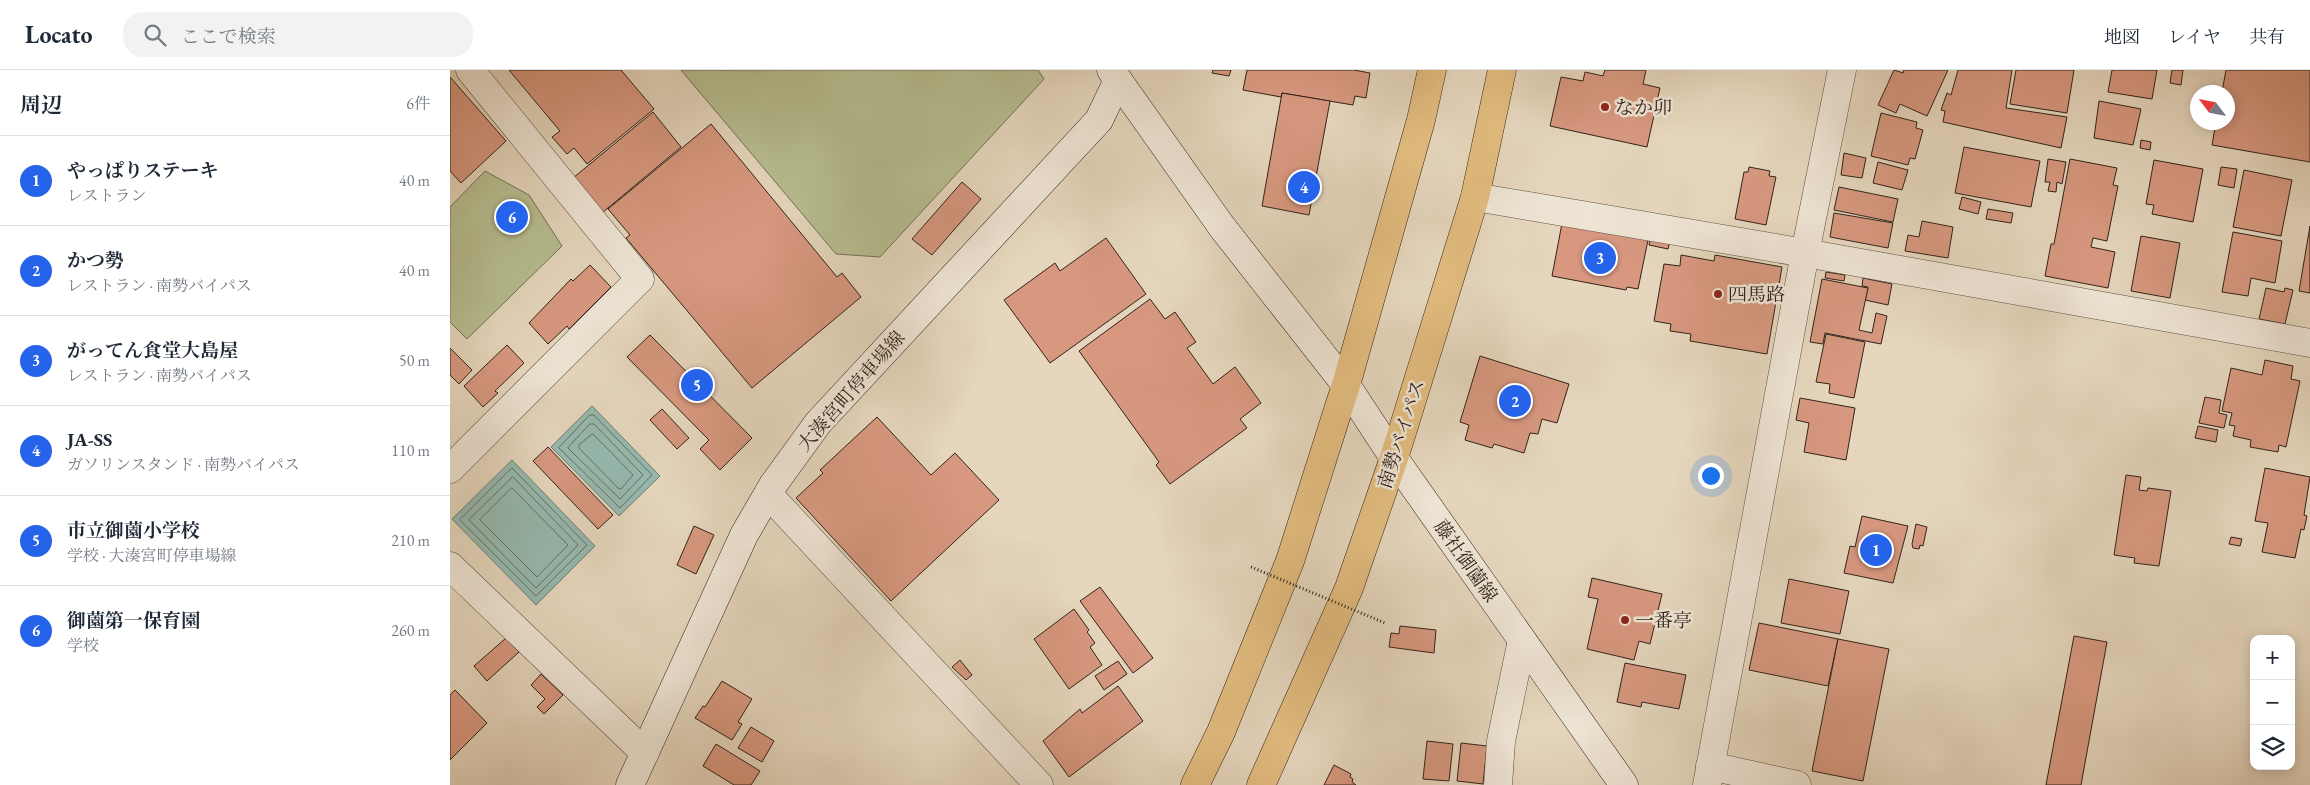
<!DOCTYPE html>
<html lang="ja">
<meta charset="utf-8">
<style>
:root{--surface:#fff;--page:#f2f2f3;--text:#1f2937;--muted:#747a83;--line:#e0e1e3;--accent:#2563eb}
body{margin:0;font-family:"EB Garamond","Noto Serif JP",serif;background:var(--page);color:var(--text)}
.controls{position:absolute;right:15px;bottom:15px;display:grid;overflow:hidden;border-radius:10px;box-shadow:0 2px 12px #0003}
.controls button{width:45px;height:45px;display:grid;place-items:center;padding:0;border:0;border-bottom:1px solid var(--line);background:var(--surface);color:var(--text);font:25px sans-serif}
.compass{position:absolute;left:1740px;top:15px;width:45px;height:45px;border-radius:50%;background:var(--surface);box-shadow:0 2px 12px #0003;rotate:302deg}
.you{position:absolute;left:1260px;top:405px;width:18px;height:18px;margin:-12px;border:4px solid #fff;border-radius:50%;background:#1a73e8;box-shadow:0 0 0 8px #1a73e833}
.badge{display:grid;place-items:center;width:32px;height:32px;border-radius:50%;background:var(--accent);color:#fff;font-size:16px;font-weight:700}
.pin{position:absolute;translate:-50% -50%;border:2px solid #fff;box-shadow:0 1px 5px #0006}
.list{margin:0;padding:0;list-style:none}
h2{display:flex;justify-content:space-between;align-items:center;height:65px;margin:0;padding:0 20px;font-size:21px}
h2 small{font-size:16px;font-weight:400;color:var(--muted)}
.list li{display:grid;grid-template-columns:32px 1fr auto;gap:15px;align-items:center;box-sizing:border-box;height:90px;padding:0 20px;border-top:1px solid var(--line)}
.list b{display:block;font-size:19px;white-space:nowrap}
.list p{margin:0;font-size:16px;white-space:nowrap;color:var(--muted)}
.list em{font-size:16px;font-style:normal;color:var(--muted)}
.icon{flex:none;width:28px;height:28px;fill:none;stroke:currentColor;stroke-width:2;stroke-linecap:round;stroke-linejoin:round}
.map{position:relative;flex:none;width:1860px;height:715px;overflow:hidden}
header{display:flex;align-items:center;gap:30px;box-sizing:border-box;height:70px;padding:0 25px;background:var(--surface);border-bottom:1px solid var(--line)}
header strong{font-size:24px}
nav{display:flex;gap:28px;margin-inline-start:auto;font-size:18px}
.search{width:350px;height:45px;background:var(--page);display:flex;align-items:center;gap:12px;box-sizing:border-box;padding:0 18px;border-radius:20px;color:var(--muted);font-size:19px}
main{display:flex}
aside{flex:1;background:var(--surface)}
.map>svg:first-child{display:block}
.green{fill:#b6bd90;stroke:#747056}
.water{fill:#96b9af;stroke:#6e7d74}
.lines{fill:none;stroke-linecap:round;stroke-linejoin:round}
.shore{stroke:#646e65;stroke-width:1}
.building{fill:#d7987f;stroke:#31231b}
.street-casing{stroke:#5e5044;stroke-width:29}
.secondary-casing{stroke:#31231b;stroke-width:29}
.highway-casing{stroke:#31231b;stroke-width:29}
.street{stroke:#eee4d4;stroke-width:28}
.secondary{stroke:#eee4d4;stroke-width:28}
.highway{stroke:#e2bb7e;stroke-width:28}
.path-bridge{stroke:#31231b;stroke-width:3;stroke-dasharray:1 2.5;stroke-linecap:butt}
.poi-dot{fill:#8f2418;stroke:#eee4d4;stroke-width:2}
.labels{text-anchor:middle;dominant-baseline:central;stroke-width:5;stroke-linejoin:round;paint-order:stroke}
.poi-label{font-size:19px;fill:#31231b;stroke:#eee4d4;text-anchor:start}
.street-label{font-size:19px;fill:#31231b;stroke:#eee4d4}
</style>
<header>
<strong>Locato</strong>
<div class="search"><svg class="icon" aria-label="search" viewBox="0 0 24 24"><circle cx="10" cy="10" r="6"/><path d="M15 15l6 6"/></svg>ここで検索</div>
<nav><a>地図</a><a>レイヤ</a><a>共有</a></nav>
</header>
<main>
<aside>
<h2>周辺<small>6件</small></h2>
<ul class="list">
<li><span class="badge">1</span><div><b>やっぱりステーキ</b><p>レストラン</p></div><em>40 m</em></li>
<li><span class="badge">2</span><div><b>かつ勢</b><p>レストラン · 南勢バイパス</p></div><em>40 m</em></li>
<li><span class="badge">3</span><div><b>がってん食堂大島屋</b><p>レストラン · 南勢バイパス</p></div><em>50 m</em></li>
<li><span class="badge">4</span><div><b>JA-SS</b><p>ガソリンスタンド · 南勢バイパス</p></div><em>110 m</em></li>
<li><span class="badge">5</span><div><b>市立御薗小学校</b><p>学校 · 大湊宮町停車場線</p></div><em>210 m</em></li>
<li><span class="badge">6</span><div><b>御薗第一保育園</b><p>学校</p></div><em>260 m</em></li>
</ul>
</aside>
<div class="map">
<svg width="1860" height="715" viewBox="0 0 1860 715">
<rect width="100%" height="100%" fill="#e5d6bd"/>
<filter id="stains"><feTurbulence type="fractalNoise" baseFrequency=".004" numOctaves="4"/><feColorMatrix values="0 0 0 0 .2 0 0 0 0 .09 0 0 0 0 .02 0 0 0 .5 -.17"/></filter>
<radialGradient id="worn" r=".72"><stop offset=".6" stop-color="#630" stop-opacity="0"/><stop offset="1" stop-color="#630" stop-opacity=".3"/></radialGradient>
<!-- green -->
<g class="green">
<path d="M 231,0 L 588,0 L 594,9 L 430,187 L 386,184 Z"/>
<path d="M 35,101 L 79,125 L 112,176 L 17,269 L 0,252 L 0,137 Z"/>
</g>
<!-- water -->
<g class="water">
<path d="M 142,336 L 210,406 L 169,446 L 101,377 Z"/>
<path d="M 62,390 L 145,476 L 86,535 L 2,449 Z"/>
</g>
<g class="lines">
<!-- shore -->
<g class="shore">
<path d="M 140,345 L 144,345 L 202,405 L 170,438 L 109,378 Z"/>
<path d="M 140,354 L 144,354 L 193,405 L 170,429 L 118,378 Z"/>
<path d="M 143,364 L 183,405 L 171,419 L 168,418 L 129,378 L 129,375 Z"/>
<path d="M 62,398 L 137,475 L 86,526 L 10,450 Z"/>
<path d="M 63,407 L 128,475 L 86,518 L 19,450 Z"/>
<path d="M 62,418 L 118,475 L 87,507 L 30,450 Z"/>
</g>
</g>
<!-- building -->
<g class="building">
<path d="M 59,0 L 171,0 L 204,39 L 137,94 L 124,78 L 117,84 L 102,67 L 110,61 Z"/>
<path d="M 763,0 L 781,0 L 779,6 L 762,3 Z"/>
<path d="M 797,0 L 904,0 L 920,3 L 916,28 L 905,26 L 903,35 L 832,23 L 831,27 L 793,20 Z"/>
<path d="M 1155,0 L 1196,0 L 1193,14 L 1210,18 L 1197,77 L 1100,56 L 1111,7 L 1133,11 L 1135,2 L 1153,6 Z"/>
<path d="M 1444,0 L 1453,3 L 1454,0 L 1498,0 L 1477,46 L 1450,34 L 1446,43 L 1428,35 Z"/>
<path d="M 1508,0 L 1562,0 L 1556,38 L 1617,47 L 1611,78 L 1493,52 L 1495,41 L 1491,40 L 1497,23 L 1501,25 Z"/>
<path d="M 1566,0 L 1624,0 L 1617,43 L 1560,34 Z"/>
<path d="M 1662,0 L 1707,0 L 1702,29 L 1658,22 Z"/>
<path d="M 1722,0 L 1733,0 L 1731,15 L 1720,13 Z"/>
<path d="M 1776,0 L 1860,0 L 1860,92 L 1762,75 L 1766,52 L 1778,52 L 1778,22 L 1772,22 Z"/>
<path d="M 0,7 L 56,71 L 11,113 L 0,101 Z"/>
<path d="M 832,23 L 880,31 L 859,145 L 812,136 Z"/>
<path d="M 1649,31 L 1691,39 L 1683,75 L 1644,68 Z"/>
<path d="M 203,42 L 231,77 L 152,143 L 123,108 Z"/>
<path d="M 1431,43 L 1467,52 L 1466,58 L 1473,60 L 1465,89 L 1460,88 L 1458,95 L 1421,86 Z"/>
<path d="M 261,54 L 387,207 L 392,203 L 411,227 L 302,318 L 176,168 L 180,165 L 158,139 Z"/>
<path d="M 1691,70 L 1701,72 L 1700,80 L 1690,78 Z"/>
<path d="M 1514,77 L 1590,91 L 1581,137 L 1505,123 Z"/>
<path d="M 1394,83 L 1416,88 L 1412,108 L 1391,105 Z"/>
<path d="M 1598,89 L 1616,92 L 1612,114 L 1607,112 L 1606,122 L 1598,121 L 1600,112 L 1595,112 Z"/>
<path d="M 1620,89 L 1667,98 L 1663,115 L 1668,116 L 1657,171 L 1643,168 L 1641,177 L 1665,182 L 1658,218 L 1595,206 L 1601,174 L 1604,174 Z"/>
<path d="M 1704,90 L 1753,99 L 1743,152 L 1702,144 L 1704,135 L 1696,134 Z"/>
<path d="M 1428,92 L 1458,100 L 1452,120 L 1423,113 Z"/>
<path d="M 1299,97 L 1320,101 L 1319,106 L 1326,107 L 1316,155 L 1285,149 L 1294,102 L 1298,102 Z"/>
<path d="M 1771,97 L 1787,99 L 1784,118 L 1768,115 Z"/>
<path d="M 1794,100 L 1842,110 L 1831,166 L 1783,157 Z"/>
<path d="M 512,112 L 531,129 L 482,185 L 462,169 Z"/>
<path d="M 1389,117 L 1448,129 L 1443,152 L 1384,140 Z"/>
<path d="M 1512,127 L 1531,132 L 1528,144 L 1509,139 Z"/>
<path d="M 1538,139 L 1563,143 L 1561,153 L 1536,149 Z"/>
<path d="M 1384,143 L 1443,153 L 1438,178 L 1380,167 Z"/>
<path d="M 1113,148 L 1198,170 L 1188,219 L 1177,217 L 1176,220 L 1102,206 Z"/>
<path d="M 1472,151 L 1503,157 L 1498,188 L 1455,181 L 1458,165 L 1469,167 Z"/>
<path d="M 1860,156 L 1860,223 L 1849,221 Z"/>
<path d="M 1783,162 L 1832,171 L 1825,213 L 1801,208 L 1798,226 L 1772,222 Z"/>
<path d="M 1691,166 L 1730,173 L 1720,228 L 1681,221 Z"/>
<path d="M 1200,167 L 1220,171 L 1218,179 L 1199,175 Z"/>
<path d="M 656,168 L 696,224 L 600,293 L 554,230 L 605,193 L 610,201 Z"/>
<path d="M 1231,185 L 1264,191 L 1265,185 L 1332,197 L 1317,284 L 1240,271 L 1241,264 L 1220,261 L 1221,254 L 1204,251 L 1214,194 L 1230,196 Z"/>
<path d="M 140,195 L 161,217 L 119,259 L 117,256 L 98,274 L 79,253 L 121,209 L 123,211 Z"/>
<path d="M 1376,202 L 1395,205 L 1394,211 L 1375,208 Z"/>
<path d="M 1413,208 L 1442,214 L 1438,235 L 1415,230 L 1418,217 L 1412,216 Z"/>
<path d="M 1372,209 L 1418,218 L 1409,260 L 1422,263 L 1426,243 L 1437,246 L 1431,274 L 1375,263 L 1373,274 L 1360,272 Z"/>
<path d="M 1816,218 L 1834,222 L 1835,218 L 1843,220 L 1835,254 L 1809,249 Z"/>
<path d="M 700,229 L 715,249 L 725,242 L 746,272 L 737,278 L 763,314 L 785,297 L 811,333 L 790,349 L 797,358 L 720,414 L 706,395 L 709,392 L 629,281 Z"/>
<path d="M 1376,264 L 1415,272 L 1404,328 L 1379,323 L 1380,314 L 1366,312 Z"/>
<path d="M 200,265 L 302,368 L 270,400 L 250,379 L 259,370 L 177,287 Z"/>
<path d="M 57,275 L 74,293 L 45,321 L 48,323 L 33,337 L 14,316 Z"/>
<path d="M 0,278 L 22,300 L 9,314 L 0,305 Z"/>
<path d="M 1030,286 L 1119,314 L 1107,353 L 1092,349 L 1088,364 L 1080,363 L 1074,383 L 1044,374 L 1042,378 L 1015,370 L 1019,355 L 1010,352 Z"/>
<path d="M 1815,290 L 1843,296 L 1841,309 L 1850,311 L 1836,377 L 1829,375 L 1828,382 L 1800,377 L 1801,370 L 1783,366 L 1785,356 L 1779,355 L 1782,343 L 1772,341 L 1781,298 L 1812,305 Z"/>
<path d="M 1755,327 L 1771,330 L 1769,343 L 1777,345 L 1774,358 L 1749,353 Z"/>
<path d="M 1350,328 L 1405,338 L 1396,390 L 1354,382 L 1359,353 L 1346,350 Z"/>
<path d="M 212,339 L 239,368 L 227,379 L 200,350 Z"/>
<path d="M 427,347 L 481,405 L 505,383 L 549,430 L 441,531 L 346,428 L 373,403 L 370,400 Z"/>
<path d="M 1748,356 L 1768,360 L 1766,372 L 1745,368 Z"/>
<path d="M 98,377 L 163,445 L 148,459 L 83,391 Z"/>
<path d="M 1815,398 L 1860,407 L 1854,445 L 1857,446 L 1854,460 L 1851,459 L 1845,488 L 1812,482 L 1818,453 L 1805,451 Z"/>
<path d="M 1676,405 L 1691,407 L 1689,420 L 1697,421 L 1698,418 L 1721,421 L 1709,496 L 1684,493 L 1685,488 L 1664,485 Z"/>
<path d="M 1412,446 L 1458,456 L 1443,513 L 1394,503 L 1400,476 L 1405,477 Z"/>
<path d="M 1466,454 L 1477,457 L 1473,476 L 1470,475 L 1469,479 L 1463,478 L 1462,474 Z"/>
<path d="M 244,456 L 264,465 L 246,504 L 227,495 Z"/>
<path d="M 1781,467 L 1792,469 L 1790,476 L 1779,474 Z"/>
<path d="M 1142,508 L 1212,524 L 1200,574 L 1189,571 L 1184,590 L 1137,579 L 1148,529 L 1138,527 Z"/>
<path d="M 1339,509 L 1399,521 L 1390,564 L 1331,553 Z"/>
<path d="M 650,517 L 703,588 L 683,603 L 630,531 Z"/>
<path d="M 624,539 L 639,560 L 637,562 L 645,573 L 640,577 L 652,595 L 619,619 L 584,569 Z"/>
<path d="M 1309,553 L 1388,569 L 1378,616 L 1299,600 Z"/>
<path d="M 950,556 L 986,560 L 984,583 L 939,577 L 941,563 L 949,564 Z"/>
<path d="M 1624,566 L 1657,572 L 1631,715 L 1596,715 Z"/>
<path d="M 56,568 L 69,582 L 37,611 L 24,596 Z"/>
<path d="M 1388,569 L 1439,579 L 1413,711 L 1362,701 Z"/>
<path d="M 510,590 L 522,605 L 516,610 L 502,597 Z"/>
<path d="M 668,591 L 677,604 L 654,620 L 645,606 Z"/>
<path d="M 1175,593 L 1236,605 L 1229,639 L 1192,632 L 1191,637 L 1167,632 Z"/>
<path d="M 91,604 L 113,625 L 94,644 L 87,637 L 95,629 L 81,615 Z"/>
<path d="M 272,611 L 302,629 L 288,652 L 292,654 L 282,670 L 245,648 L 253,636 L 255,637 Z"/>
<path d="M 668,616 L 693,651 L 619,707 L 593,671 L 630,639 L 632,643 Z"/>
<path d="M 5,620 L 37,653 L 0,690 L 0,625 Z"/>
<path d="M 301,657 L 324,671 L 312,692 L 288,678 Z"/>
<path d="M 977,671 L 1003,674 L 999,711 L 973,709 Z"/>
<path d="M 1011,673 L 1037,676 L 1033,714 L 1007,711 Z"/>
<path d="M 266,674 L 310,701 L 301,715 L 284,715 L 253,696 Z"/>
<path d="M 884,695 L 901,704 L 900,707 L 903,709 L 902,712 L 906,715 L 874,715 Z"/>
</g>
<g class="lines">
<!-- street casing -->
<g class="street-casing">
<g id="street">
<path d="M 1025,127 L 1355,183 L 1860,273"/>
<path d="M 0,399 L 190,209 L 20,0"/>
<path d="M 318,424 L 589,715"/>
<path d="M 0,496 L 195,683"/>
<path d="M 1260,696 L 1347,715"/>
<path d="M 1048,715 L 1051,671 L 1072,570"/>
<path d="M 1257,715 L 1355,183 L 1392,0"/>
</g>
</g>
<!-- secondary casing -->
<g class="secondary-casing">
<g id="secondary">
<path d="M 668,10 L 772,157 L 896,315 L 944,388 L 1174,715"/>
<path d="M 180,715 L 294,465 L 323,415 L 368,353 L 649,50 L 668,10 L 661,0"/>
</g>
</g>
<!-- highway casing -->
<g class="highway-casing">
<g id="highway">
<path d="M 745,715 L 771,662 L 840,491 L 896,315 L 971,50 L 982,0"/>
<path d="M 811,715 L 899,518 L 944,388 L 1025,127 L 1052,0"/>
</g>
</g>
<!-- street -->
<use href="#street" class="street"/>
<!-- secondary -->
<use href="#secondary" class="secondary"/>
<!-- highway -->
<use href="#highway" class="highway"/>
<!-- path-bridge -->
<path class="path-bridge" d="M 801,497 L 935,553"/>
</g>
<!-- markers -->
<g class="poi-dot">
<circle cx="1155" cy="37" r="5"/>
<circle cx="1268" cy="224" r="5"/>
<circle cx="1175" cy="550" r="5"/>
</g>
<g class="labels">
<!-- poi labels -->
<g class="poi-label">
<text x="1165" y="37">なか卯</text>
<text x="1278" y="224">四馬路</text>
<text x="1185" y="550">一番亭</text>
</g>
<!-- street labels -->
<g class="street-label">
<text transform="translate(401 321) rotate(-49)">大湊宮町停車場線</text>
<text transform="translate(951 364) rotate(-72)">南勢バイパス</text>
<text transform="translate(1016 491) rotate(55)">藤社御薗線</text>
</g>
</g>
<rect width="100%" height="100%" filter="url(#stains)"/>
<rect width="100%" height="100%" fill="url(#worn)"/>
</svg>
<div class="controls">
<button>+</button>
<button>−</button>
<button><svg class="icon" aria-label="layers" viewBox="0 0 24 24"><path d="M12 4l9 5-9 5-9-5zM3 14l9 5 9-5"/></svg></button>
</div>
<svg class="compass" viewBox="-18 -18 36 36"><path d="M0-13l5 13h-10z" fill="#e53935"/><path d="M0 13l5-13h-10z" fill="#747a83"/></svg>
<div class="you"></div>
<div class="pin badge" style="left:1426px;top:480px">1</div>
<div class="pin badge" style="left:1065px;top:331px">2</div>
<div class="pin badge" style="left:1150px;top:188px">3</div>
<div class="pin badge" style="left:854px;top:117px">4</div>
<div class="pin badge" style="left:247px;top:315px">5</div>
<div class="pin badge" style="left:62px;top:147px">6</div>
</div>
</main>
